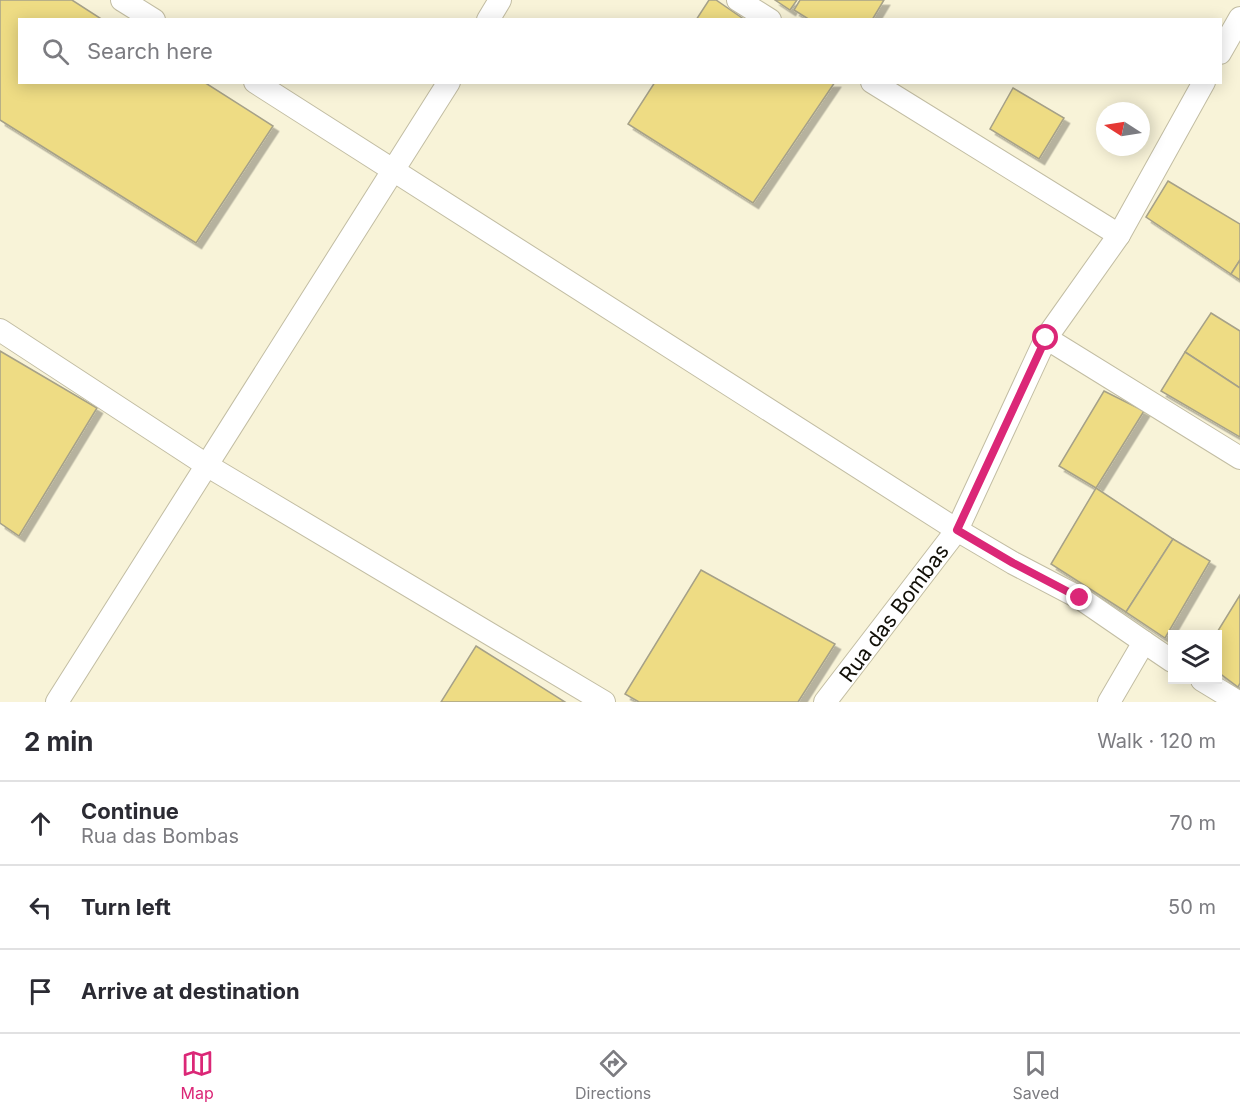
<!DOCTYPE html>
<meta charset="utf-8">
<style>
:root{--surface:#fff;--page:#f7f7f7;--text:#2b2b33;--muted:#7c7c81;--line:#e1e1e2;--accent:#db2777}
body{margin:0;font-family:Inter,sans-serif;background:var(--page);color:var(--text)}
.controls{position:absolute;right:18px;bottom:18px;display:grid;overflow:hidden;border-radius:0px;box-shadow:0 3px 15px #0003}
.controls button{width:54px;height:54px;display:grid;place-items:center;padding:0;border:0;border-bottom:2px solid var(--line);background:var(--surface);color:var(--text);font:30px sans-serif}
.compass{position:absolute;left:1096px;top:102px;width:54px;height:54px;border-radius:50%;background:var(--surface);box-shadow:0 3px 15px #0003;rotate:282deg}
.stop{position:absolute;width:18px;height:18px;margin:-14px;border:4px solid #db2777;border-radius:50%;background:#fff}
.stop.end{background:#db2777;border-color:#fff;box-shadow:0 2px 6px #0008}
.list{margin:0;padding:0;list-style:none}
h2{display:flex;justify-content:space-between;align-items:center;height:78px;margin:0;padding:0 24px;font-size:26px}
h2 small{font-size:20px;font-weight:400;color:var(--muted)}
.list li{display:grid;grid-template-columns:39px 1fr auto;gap:18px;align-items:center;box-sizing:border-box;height:84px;padding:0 24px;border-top:2px solid var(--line)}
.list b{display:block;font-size:22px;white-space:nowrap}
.list p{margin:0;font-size:20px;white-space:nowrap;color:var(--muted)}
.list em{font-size:20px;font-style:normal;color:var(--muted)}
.icon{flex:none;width:33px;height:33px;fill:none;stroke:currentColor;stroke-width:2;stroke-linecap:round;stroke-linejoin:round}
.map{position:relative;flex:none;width:1240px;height:702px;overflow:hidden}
.search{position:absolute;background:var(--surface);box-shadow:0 3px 15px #0003;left:18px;right:18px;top:18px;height:66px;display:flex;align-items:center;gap:15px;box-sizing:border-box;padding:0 21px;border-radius:0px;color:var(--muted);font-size:22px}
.sheet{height:330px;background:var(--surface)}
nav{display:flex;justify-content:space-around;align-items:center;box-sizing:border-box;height:84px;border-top:2px solid var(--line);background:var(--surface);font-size:16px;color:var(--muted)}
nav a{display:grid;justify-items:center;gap:3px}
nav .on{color:var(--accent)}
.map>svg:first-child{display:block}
.building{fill:#eedc84;stroke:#a6a188;stroke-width:1.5;filter:url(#shadow)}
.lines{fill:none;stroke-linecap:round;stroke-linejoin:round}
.street-casing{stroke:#c2bda3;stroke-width:24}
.street{stroke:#fff;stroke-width:22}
.route{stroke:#db2777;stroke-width:8}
.labels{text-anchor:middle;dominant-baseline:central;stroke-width:4.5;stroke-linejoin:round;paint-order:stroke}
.street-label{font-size:21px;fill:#110f07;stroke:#fff}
</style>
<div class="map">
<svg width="1240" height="702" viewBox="0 0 1240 702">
<defs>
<filter id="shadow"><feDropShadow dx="5.5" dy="5.5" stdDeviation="0" flood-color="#0004"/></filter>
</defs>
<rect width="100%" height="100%" fill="#f8f3d8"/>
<!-- building -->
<g class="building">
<path d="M 0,0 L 72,0 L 103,20 L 20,20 L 20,82 L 204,82 L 273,126 L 196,243 L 0,120 Z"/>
<path d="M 709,0 L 716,0 L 745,20 L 696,20 Z"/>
<path d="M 775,0 L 797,0 L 790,10 Z"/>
<path d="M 800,0 L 884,0 L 872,20 L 810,20 L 794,10 Z"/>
<path d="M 655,82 L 835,82 L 753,203 L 628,124 Z"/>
<path d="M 1013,88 L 1064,118 L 1039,159 L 990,129 Z"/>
<path d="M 1168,181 L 1240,224 L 1240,260 L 1231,274 L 1146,217 Z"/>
<path d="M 1240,260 L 1240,280 L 1231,274 Z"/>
<path d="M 1211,313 L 1240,331 L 1240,388 L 1185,352 Z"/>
<path d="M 0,351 L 97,408 L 19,536 L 0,523 Z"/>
<path d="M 1185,352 L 1240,388 L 1240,437 L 1161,391 Z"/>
<path d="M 1104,391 L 1144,411 L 1096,488 L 1059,466 Z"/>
<path d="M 1096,488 L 1173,539 L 1126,612 L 1051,564 Z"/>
<path d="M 1173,539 L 1210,561 L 1165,638 L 1126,612 Z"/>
<path d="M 701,570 L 835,644 L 798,702 L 639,702 L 625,694 Z"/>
<path d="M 1240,595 L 1240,683 L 1238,687 L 1218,672 L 1216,634 Z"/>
<path d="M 476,646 L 565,702 L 441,702 Z"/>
</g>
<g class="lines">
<!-- street casing -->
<g class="street-casing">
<g id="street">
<path d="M 122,0 L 154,20"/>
<path d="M 738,0 L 770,20"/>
<path d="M 488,20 L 500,0"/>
<path d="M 1220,53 L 1240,18"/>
<path d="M 255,82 L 957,530 L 1013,563 L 1080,598 L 1144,642 L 1109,702"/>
<path d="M 872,82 L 1119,235"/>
<path d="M 0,330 L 208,466 L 604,702"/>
<path d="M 1046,338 L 1240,458"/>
<path d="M 1144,642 L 1172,661"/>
<path d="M 1202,680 L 1238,702"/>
<path d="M 57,702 L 449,82"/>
<path d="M 825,702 L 957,530 L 1046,338 L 1119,235 L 1204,82"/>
</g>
</g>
<!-- street -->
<use href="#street" class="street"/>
</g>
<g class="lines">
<!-- route -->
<path class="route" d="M 1046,338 L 957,530 L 1013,563 L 1080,598"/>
</g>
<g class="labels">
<!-- street labels -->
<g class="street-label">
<text transform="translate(894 613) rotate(-53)">Rua das Bombas</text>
</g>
</g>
</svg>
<div class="controls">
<button><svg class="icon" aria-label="layers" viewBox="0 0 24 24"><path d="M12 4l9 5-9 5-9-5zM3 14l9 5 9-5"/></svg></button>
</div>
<svg class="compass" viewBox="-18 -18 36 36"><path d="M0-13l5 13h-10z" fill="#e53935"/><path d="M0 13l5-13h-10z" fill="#7c7c81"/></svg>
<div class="stop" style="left:1046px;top:338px"></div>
<div class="stop end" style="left:1080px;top:598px"></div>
<div class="search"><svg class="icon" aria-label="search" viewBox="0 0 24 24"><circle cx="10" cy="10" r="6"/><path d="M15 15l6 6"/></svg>Search here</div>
</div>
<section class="sheet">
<h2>2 min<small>Walk · 120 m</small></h2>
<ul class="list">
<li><svg class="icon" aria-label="ahead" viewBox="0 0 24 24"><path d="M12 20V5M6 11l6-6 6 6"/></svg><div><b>Continue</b><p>Rua das Bombas</p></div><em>70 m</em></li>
<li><svg class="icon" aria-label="left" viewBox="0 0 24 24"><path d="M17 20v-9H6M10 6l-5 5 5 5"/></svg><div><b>Turn left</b></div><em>50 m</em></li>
<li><svg class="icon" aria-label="arrive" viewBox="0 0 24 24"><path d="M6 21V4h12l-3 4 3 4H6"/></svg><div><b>Arrive at destination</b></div></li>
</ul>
</section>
<nav>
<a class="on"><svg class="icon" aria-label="map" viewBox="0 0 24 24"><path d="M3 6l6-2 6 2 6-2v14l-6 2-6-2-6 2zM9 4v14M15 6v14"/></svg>Map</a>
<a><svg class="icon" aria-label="directions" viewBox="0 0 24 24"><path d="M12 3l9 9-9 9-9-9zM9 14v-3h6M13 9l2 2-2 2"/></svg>Directions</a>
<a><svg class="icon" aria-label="saved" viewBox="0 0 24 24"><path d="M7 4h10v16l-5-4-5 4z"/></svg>Saved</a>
</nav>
